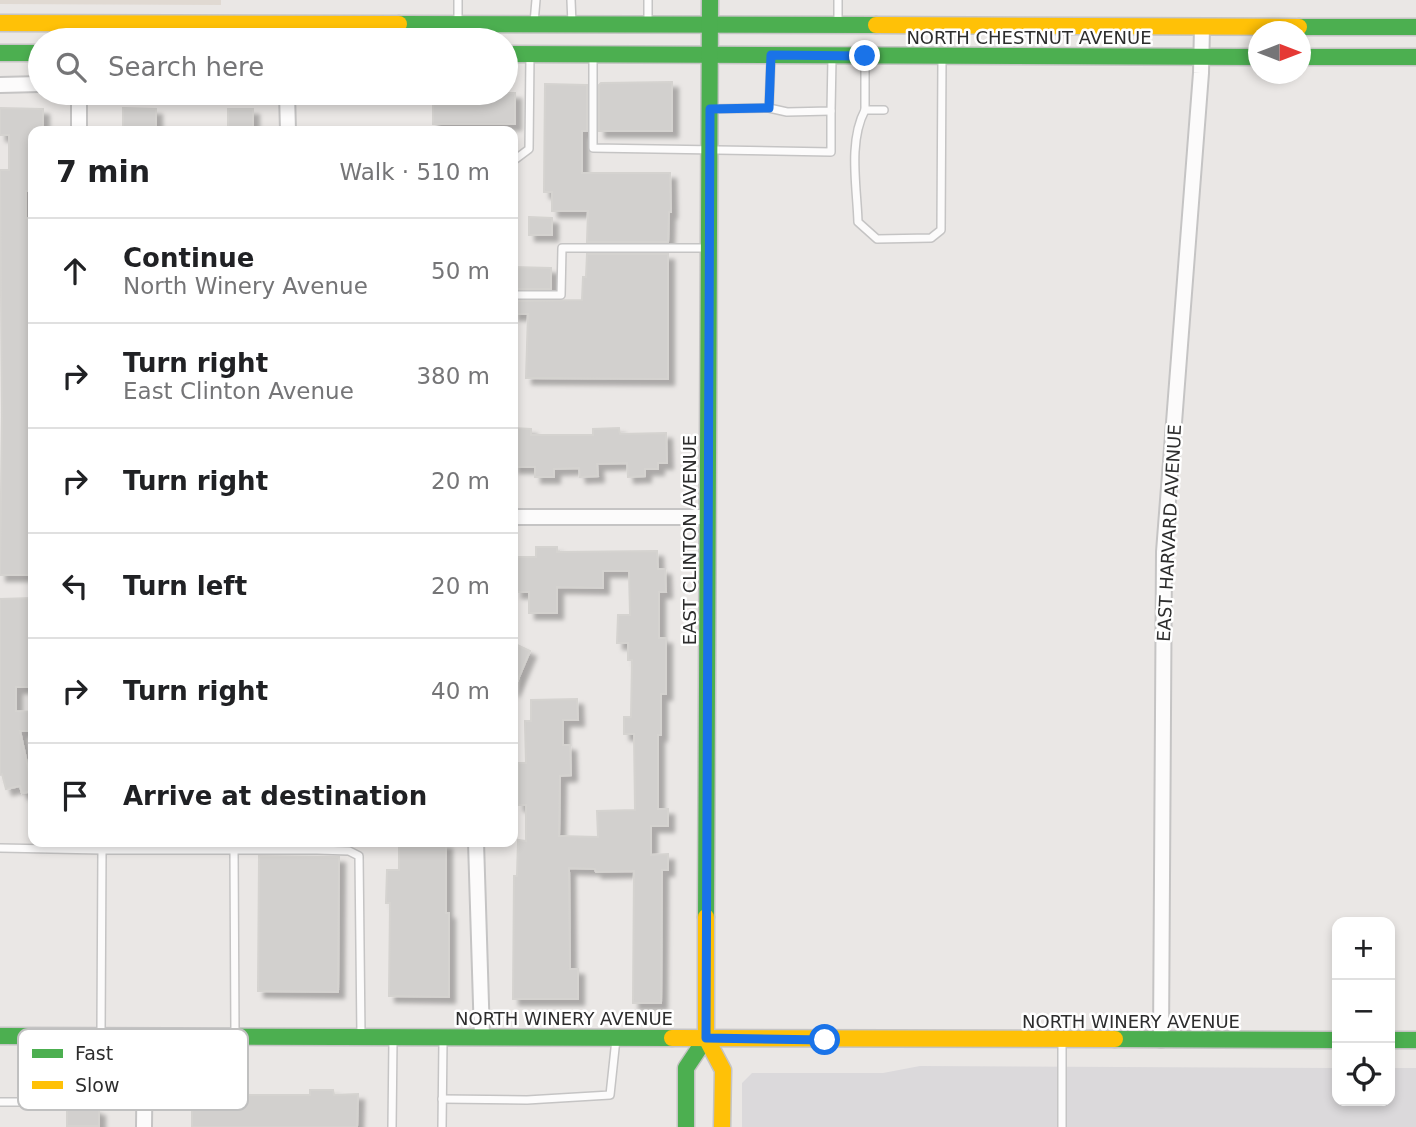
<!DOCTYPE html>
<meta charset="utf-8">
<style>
:root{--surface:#fff;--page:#f2f2f2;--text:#202124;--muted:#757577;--line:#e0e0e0}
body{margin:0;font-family:"DejaVu Sans",sans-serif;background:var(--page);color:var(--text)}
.controls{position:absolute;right:21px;bottom:21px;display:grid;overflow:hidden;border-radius:14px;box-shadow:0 4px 10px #0003}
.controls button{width:63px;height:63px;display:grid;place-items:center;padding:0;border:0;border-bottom:2px solid var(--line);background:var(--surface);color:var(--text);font:35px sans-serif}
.compass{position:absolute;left:1248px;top:21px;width:63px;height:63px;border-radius:50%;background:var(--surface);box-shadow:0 4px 10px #0003;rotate:90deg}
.stop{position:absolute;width:21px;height:21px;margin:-16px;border:5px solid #1a73e8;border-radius:50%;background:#fff}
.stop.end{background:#1a73e8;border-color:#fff;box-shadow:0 2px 7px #0008}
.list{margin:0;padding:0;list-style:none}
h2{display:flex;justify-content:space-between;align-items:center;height:91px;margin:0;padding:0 28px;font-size:30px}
h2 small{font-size:23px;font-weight:400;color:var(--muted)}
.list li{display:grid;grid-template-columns:46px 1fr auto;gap:21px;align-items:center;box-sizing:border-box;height:105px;padding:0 28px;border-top:2px solid var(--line)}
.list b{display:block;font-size:26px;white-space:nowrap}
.list p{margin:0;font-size:23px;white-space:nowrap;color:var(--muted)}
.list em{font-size:23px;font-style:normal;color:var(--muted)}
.icon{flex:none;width:38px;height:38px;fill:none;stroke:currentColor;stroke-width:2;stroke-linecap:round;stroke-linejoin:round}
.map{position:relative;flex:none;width:1416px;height:1127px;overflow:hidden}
.search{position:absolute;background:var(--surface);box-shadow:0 4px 10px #0003;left:28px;top:28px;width:490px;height:77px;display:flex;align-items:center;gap:18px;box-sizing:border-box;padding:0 24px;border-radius:38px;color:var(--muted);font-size:26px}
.panel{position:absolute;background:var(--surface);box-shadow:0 4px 10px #0003;left:28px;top:126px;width:490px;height:721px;border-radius:14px}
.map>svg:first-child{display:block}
.industrial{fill:#dbd9db}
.education{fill:#e0d9d2}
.building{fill:#d2d0ce;stroke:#d5d3d0;stroke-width:2;filter:url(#shadow)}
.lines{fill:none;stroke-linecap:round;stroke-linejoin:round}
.lane-casing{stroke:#c5c4c4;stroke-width:10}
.street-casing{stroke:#c5c4c4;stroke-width:18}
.fast-casing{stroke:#c5c4c4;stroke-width:19}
.slow-casing{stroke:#c5c4c4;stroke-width:19}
.lane{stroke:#fcfbfb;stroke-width:7}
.street{stroke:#fcfbfb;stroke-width:14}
.fast{stroke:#4caf50;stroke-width:16}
.slow{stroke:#ffc107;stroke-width:16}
.route{stroke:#1a73e8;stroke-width:9}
.labels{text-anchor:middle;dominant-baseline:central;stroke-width:5;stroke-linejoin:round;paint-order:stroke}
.street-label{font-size:18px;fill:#2d2d2d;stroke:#fff}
.key{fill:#fff;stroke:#c0c0c0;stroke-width:2}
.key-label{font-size:19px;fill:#2d2d2d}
</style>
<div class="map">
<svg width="1416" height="1127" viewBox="0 0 1416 1127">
<defs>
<filter id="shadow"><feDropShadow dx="6" dy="6" stdDeviation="2" flood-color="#0004"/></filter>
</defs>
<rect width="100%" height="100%" fill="#eae7e5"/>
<!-- industrial -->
<path class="industrial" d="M 920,1066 L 1337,1068 L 1337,1101 L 1390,1101 L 1390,1068 L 1416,1068 L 1416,1127 L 742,1127 L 742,1083 L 752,1073 L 883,1073 Z"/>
<!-- education -->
<path class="education" d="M 0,0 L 221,0 L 221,5 L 0,4 Z"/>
<!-- building -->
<g class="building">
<path d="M 672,82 L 672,131 L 599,131 L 599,85 L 601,83 Z"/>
<path d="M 545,84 L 587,85 L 587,131 L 582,131 L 582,173 L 670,173 L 671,212 L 669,212 L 668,242 L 587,242 L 588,211 L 552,211 L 552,192 L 544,192 Z"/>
<rect x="433" y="93" width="82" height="31"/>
<path d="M 0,108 L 43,109 L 43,131 L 33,131 L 33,191 L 26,191 L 26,218 L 33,219 L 33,327 L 31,327 L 31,353 L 33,353 L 33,575 L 0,575 L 2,415 L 0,170 L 9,170 L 9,135 L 0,135 Z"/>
<path d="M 123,108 L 156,109 L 156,131 L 123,131 Z"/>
<rect x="228" y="109" width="25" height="22"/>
<path d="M 529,217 L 552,218 L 552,235 L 529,235 Z"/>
<path d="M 587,254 L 668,254 L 668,379 L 526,378 L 528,314 L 513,314 L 513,301 L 582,300 L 583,277 L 586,277 Z"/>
<path d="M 513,267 L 551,268 L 551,289 L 513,289 Z"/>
<path d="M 513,428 L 531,429 L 531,435 L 593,435 L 593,429 L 619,428 L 620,434 L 666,433 L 667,463 L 658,463 L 658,469 L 645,469 L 645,476 L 628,477 L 627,463 L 597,464 L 598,476 L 580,477 L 579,468 L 554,469 L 554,477 L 535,477 L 535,467 L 513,467 Z"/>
<path d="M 536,547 L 557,547 L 557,552 L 657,551 L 658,569 L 665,569 L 666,592 L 659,592 L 659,638 L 666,638 L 666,694 L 661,694 L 661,735 L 658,735 L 658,809 L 668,809 L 668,826 L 651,826 L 651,855 L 668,854 L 668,870 L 662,870 L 661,1003 L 633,1003 L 634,871 L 596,872 L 595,869 L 569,868 L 570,969 L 578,969 L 578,999 L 513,999 L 514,876 L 517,876 L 518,840 L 526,841 L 526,805 L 518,805 L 518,763 L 526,763 L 525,721 L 531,721 L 531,700 L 577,699 L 578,720 L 563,720 L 563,745 L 570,745 L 571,775 L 560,776 L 559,836 L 598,837 L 597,811 L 635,810 L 634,734 L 624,734 L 624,717 L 631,717 L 632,660 L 628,660 L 628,643 L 617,643 L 618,615 L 630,615 L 629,571 L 603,571 L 603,588 L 557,587 L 557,613 L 529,613 L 529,592 L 516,592 L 516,557 L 536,557 Z"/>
<path d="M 32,598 L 33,687 L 16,687 L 16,711 L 33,712 L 33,731 L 20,731 L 33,791 L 22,793 L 20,786 L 6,789 L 2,774 L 0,775 L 0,599 Z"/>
<path d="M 513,643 L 530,651 L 513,691 Z"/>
<path d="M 399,842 L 446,843 L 446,913 L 449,913 L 449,997 L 389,996 L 390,903 L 386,903 L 387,870 L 399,870 Z"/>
<path d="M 259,856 L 339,857 L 338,992 L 258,991 Z"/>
<path d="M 216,1090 L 240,1090 L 240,1095 L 310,1095 L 310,1090 L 333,1090 L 334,1095 L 358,1094 L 357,1127 L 192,1127 L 192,1095 L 216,1095 Z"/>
<path d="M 67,1108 L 94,1108 L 94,1110 L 99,1110 L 99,1126 L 67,1126 Z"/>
</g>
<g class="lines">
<!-- lane casing -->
<g class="lane-casing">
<g id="lane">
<path d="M 458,0 L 458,20"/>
<path d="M 571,0 L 572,24"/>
<path d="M 648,0 L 648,24"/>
<path d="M 534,23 L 536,0"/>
<path d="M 838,24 L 838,0"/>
<path d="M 593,55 L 593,148 L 831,152 L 831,111"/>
<path d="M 865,56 L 865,110 L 884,110"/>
<path d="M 769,108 L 787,112 L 831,111 L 832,58"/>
<path d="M 711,109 L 769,108 L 771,56"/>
<path d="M 865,110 C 848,142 857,187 858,222 L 877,239 L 931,238 L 941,230 L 942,59"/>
<path d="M 513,161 L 529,149 L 530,55"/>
<path d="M 513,295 L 561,295 L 562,248 L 707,248"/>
<path d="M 0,848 L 102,850"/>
<path d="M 234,849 L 235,1034"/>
<path d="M 101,1032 L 102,850 L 317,850 L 349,851 L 359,856 L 361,1036"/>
<path d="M 442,1099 L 527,1100 L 610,1095 L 616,1039"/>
<path d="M 0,1102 L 45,1102"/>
<path d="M 392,1127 L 393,1040"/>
<path d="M 442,1127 L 443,1041"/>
<path d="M 1062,1127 L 1062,1041"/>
</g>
</g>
<!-- street casing -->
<g class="street-casing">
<g id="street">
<path d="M 79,23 L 79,40"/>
<path d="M 0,85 L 40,84"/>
<path d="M 287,93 L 288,131"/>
<path d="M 79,131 L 79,93"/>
<path d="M 513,517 L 708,517"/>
<path d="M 476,842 L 482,1036"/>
<path d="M 1161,1040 L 1164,552 L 1201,73 L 1202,27"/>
<path d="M 144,1127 L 145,1036"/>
</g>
</g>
<!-- fast casing -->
<g class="fast-casing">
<g id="fast">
<path d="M 399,24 L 876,25"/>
<path d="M 1299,27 L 1416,27"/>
<path d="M 0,53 L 40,53"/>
<path d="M 506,54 L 1258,57"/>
<path d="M 1300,57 L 1416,57"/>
<path d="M 706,917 L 710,0"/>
<path d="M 0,1036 L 672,1038"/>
<path d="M 1115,1039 L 1337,1040"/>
<path d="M 1390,1040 L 1416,1040"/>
<path d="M 686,1127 L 686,1068 L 706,1038"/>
</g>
</g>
<!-- slow casing -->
<g class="slow-casing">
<g id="slow">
<path d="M 0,23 L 399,24"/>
<path d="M 876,25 L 1299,27"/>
<path d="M 706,917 L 706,1038 L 723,1070 L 722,1127"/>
<path d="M 672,1038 L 1115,1039"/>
</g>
</g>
<!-- lane -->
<use href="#lane" class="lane"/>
<!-- street -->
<use href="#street" class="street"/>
<!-- fast -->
<use href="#fast" class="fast"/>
<!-- slow -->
<use href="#slow" class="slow"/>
</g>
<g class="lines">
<!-- route -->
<path class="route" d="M 825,1040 L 706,1038 L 710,109 L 769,108 L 771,55 L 865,56"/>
</g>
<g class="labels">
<!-- street labels -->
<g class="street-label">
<text x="1029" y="37">NORTH CHESTNUT AVENUE</text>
<text transform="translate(1169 533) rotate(-87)">EAST HARVARD AVENUE</text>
<text transform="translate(689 540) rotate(-90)">EAST CLINTON AVENUE</text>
<text x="564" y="1018">NORTH WINERY AVENUE</text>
<text x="1131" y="1021">NORTH WINERY AVENUE</text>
</g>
</g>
<!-- legend -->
<rect x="18" y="1029" width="230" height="81" rx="10" class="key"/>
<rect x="32" y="1049" width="31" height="9" fill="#4caf50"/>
<rect x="32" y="1081" width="31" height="8" fill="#ffc107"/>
<g class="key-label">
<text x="75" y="1060">Fast</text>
<text x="75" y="1092">Slow</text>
</g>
</svg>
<div class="controls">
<button>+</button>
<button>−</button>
<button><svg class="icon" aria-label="locate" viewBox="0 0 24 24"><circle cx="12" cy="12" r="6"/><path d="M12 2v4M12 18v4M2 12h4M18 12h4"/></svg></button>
</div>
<svg class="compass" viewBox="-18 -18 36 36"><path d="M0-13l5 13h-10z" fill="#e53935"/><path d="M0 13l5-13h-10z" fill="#757577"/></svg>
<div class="stop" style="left:825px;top:1040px"></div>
<div class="stop end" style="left:865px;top:56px"></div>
<div class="search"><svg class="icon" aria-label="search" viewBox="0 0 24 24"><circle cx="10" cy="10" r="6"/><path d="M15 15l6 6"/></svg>Search here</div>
<section class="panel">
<h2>7 min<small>Walk · 510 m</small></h2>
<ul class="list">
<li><svg class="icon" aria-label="ahead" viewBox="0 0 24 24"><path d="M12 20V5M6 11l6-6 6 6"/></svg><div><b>Continue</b><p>North Winery Avenue</p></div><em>50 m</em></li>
<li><svg class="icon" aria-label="right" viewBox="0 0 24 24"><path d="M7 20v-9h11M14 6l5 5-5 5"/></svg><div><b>Turn right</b><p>East Clinton Avenue</p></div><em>380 m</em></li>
<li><svg class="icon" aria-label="right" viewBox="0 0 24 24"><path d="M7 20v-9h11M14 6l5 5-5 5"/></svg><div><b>Turn right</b></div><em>20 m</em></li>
<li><svg class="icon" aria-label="left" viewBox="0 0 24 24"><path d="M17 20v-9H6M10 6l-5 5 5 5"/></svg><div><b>Turn left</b></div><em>20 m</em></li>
<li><svg class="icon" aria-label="right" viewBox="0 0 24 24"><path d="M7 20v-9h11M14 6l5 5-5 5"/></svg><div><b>Turn right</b></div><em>40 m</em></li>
<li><svg class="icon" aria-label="arrive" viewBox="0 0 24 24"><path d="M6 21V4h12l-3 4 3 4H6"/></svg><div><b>Arrive at destination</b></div></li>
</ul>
</section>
</div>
